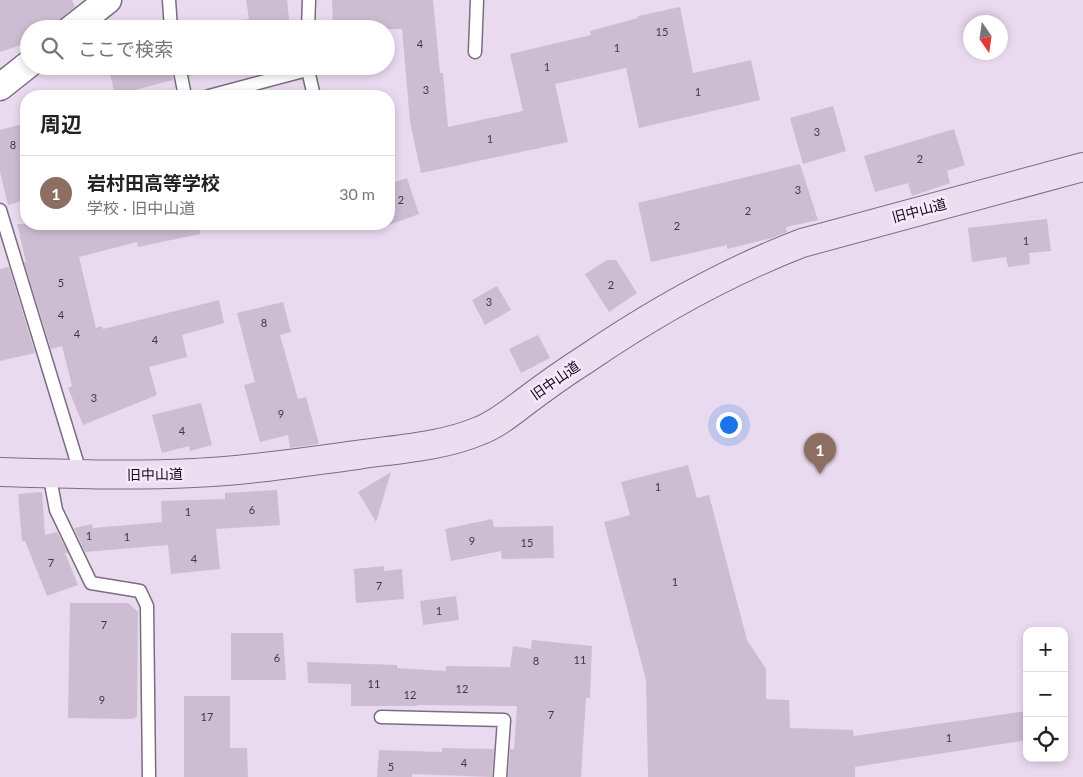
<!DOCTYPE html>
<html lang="ja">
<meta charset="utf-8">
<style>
:root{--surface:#fff;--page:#f2f2f2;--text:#222;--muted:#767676;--line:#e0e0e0;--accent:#1a73e8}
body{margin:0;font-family:Lato,"Noto Sans JP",sans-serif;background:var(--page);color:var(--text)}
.controls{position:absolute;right:15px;bottom:15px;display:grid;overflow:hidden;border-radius:10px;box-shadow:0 2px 8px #0003}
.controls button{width:45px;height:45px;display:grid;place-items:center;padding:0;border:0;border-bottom:1px solid var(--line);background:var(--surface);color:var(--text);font:25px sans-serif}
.compass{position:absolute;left:963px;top:15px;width:45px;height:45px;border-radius:50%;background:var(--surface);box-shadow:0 2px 8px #0003;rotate:167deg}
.you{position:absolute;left:728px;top:424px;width:18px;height:18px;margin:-12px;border:4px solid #fff;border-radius:50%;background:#1a73e8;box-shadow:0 0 0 8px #1a73e833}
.badge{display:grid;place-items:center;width:32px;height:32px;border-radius:50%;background:var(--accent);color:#fff;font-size:16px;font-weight:700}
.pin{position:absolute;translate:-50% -41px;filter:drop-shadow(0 1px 2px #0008)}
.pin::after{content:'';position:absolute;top:26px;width:18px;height:15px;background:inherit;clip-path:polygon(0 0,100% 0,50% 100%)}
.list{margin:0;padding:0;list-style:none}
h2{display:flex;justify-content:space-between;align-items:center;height:65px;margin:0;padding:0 20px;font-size:21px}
h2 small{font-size:16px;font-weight:400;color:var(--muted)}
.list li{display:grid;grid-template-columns:32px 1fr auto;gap:15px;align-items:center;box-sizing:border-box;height:75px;padding:0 20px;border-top:1px solid var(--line)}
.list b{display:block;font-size:19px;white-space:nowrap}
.list p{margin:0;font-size:16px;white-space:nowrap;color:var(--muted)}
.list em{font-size:16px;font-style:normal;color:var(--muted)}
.icon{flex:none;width:28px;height:28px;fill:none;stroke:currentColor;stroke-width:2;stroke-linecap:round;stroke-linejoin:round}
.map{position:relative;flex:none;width:1083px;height:777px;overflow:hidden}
.search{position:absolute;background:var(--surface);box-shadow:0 2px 8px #0003;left:20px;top:20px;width:375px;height:55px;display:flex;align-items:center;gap:12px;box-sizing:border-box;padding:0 18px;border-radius:28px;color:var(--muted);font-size:19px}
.panel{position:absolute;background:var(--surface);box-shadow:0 2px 8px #0003;left:20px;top:90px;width:375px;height:140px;border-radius:20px}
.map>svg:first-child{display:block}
.building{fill:#cdbdd3}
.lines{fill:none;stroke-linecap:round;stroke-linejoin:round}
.service-casing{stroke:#7b6d80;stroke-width:15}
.minor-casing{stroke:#7b6d80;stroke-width:29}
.secondary-casing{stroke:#7b6d80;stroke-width:30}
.service{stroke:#fff;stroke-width:12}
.minor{stroke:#fff;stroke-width:26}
.secondary{stroke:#ecdef1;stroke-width:28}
.labels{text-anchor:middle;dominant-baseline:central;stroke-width:5;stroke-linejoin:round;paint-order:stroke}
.number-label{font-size:11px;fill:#3f3842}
.street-label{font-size:14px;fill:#100b12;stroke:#f8e7fd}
</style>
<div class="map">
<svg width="1083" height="777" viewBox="0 0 1083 777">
<rect width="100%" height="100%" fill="#eadaf0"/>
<!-- building -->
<g class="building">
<path d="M 0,0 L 72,0 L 75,7 L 62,17 L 57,24 L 43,29 L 29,29 L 29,42 L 0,52 Z"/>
<path d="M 246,0 L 287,0 L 290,29 L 201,29 L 201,26 L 249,19 Z"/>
<path d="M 332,0 L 433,0 L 440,73 L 443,73 L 448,127 L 523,111 L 510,54 L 591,35 L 590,31 L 638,18 L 638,16 L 680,7 L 693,73 L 751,60 L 760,100 L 639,128 L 626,68 L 555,84 L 568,142 L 421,173 L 410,122 L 402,29 L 333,29 Z"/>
<path d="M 108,66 L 171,66 L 173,80 L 115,95 Z"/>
<path d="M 187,66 L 225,66 L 189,76 Z"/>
<path d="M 833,106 L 846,151 L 803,164 L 790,118 Z"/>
<path d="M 26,123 L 26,200 L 8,205 L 0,172 L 0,130 Z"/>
<path d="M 954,129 L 965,165 L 947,171 L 950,183 L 912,196 L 908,183 L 875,192 L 864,156 Z"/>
<path d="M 800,164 L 818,220 L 786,227 L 787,232 L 772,238 L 727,249 L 727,245 L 651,262 L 638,203 Z"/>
<path d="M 407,178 L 419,214 L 389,225 L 389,184 Z"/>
<path d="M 1047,219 L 1051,251 L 1029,253 L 1030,264 L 1008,267 L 1006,257 L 972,262 L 968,228 Z"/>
<path d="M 17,224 L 199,224 L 200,234 L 138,247 L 137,242 L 79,257 L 96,328 L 102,326 L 103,329 L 219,300 L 224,323 L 182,335 L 187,357 L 149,367 L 157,395 L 83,425 L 68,388 L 72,386 L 62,346 L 51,349 L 24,262 L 26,262 Z"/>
<path d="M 607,260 L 616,260 L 637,293 L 609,312 L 585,274 Z"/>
<path d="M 9,267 L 35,353 L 0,361 L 0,269 Z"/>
<path d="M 497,286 L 511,310 L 485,325 L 472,300 Z"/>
<path d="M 283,302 L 291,332 L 280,335 L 298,399 L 306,397 L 319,444 L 290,448 L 288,435 L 260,442 L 244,385 L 255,382 L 237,313 Z"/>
<path d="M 538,335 L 550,358 L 521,373 L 509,349 Z"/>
<path d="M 201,403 L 212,445 L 190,451 L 189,446 L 162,453 L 152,415 Z"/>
<path d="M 688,465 L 697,498 L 709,495 L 747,640 L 766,669 L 766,699 L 789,700 L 790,728 L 853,730 L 854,736 L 1027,711 L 1027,740 L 855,767 L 855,777 L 648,777 L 646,680 L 604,522 L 630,515 L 621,482 Z"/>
<path d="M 391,472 L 376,522 L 358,492 Z"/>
<path d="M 277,490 L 280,525 L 216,529 L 220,569 L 171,574 L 168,545 L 85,552 L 74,528 L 92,524 L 93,528 L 162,522 L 161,501 L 225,499 L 225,493 Z"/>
<path d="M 42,492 L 45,535 L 57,532 L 68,553 L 65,553 L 78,585 L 47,596 L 25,541 L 22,541 L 18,494 Z"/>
<path d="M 492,519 L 494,527 L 553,526 L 554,558 L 502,559 L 501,551 L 451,561 L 445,529 Z"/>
<path d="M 384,566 L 384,571 L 402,569 L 404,599 L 356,603 L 354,569 Z"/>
<path d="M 456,596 L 459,620 L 423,625 L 420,601 Z"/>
<path d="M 70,603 L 128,603 L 138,612 L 137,717 L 131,719 L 68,718 Z"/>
<path d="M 231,633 L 283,633 L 286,680 L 231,680 Z"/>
<path d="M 532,640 L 592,646 L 590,698 L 586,698 L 581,777 L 508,777 L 510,749 L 514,749 L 517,706 L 417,705 L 417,706 L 351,706 L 351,684 L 308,683 L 307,662 L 397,665 L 397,668 L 446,671 L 446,666 L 510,667 L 513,646 L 531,649 Z"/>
<path d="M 184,696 L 230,696 L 230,748 L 247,748 L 248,777 L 184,777 Z"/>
<path d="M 442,748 L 494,749 L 492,777 L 412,774 L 412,777 L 377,777 L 379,750 L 442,752 Z"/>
</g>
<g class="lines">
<!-- service casing -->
<g class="service-casing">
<g id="service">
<path d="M 169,0 L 171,29"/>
<path d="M 308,29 L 309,0"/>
<path d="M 475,52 L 477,0"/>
<path d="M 179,66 L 185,96"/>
<path d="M 307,66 L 314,96"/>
<path d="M 209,96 L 307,70"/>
<path d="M 0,210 L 81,475"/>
<path d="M 49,473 L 56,510 L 91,583 L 140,591 L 147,606 L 149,777"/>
<path d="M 381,717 L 504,720 L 500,777"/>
</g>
</g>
<!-- minor casing -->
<g class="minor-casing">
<g id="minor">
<path d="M 71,29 L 108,0"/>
<path d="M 0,87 L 29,64"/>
</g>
</g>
<!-- secondary casing -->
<g class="secondary-casing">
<path id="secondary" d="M 0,472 C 65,474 129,476 194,473 C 248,471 303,462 357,455 C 397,449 441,447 479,431 C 495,425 509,414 522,404 C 543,388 564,373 586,359 C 655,312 724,273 802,243 L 1083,167"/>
</g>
<!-- service -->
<use href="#service" class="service"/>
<!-- minor -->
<use href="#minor" class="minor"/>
<!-- secondary -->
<use href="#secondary" class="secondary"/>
</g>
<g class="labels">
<!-- number labels -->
<g class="number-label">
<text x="662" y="31">15</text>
<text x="420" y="43">4</text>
<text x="617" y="47">1</text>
<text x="547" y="66">1</text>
<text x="426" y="89">3</text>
<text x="698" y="91">1</text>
<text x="817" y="131">3</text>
<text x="490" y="138">1</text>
<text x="13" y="144">8</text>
<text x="920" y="158">2</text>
<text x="798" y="189">3</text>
<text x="401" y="199">2</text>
<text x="748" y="210">2</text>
<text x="677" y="225">2</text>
<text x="1026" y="240">1</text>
<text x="61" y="282">5</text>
<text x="611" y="284">2</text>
<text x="489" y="301">3</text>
<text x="61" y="314">4</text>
<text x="264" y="322">8</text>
<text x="77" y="333">4</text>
<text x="155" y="339">4</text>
<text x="94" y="397">3</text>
<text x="281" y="413">9</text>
<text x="182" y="430">4</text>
<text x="658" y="486">1</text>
<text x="252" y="509">6</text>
<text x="188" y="511">1</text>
<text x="89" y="535">1</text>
<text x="127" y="536">1</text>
<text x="472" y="540">9</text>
<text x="527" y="542">15</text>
<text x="194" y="558">4</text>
<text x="51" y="562">7</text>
<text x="675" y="581">1</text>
<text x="379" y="585">7</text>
<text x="439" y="610">1</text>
<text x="104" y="624">7</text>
<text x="277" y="657">6</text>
<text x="580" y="659">11</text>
<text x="536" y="660">8</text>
<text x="374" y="683">11</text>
<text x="462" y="688">12</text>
<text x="410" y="694">12</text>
<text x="102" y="699">9</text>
<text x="551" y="714">7</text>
<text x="207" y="716">17</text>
<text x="949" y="737">1</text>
<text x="464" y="762">4</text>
<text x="391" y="766">5</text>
</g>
<!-- street labels -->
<g class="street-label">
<text transform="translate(919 210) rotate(-15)">旧中山道</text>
<text transform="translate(555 380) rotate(-35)">旧中山道</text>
<text transform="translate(155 474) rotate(-1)">旧中山道</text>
</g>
</g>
</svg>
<div class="controls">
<button>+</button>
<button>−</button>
<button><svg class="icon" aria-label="locate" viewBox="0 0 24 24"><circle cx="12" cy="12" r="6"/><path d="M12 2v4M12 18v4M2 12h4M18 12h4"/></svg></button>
</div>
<svg class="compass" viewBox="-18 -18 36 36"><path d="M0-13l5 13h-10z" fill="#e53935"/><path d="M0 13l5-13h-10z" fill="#767676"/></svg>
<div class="you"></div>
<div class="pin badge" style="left:820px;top:474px;background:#8d6e63">1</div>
<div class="search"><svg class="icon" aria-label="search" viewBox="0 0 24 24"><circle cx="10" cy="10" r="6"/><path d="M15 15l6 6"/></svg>ここで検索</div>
<section class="panel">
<h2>周辺<small></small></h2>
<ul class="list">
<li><span class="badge" style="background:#8d6e63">1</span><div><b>岩村田高等学校</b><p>学校 · 旧中山道</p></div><em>30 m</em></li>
</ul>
</section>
</div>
